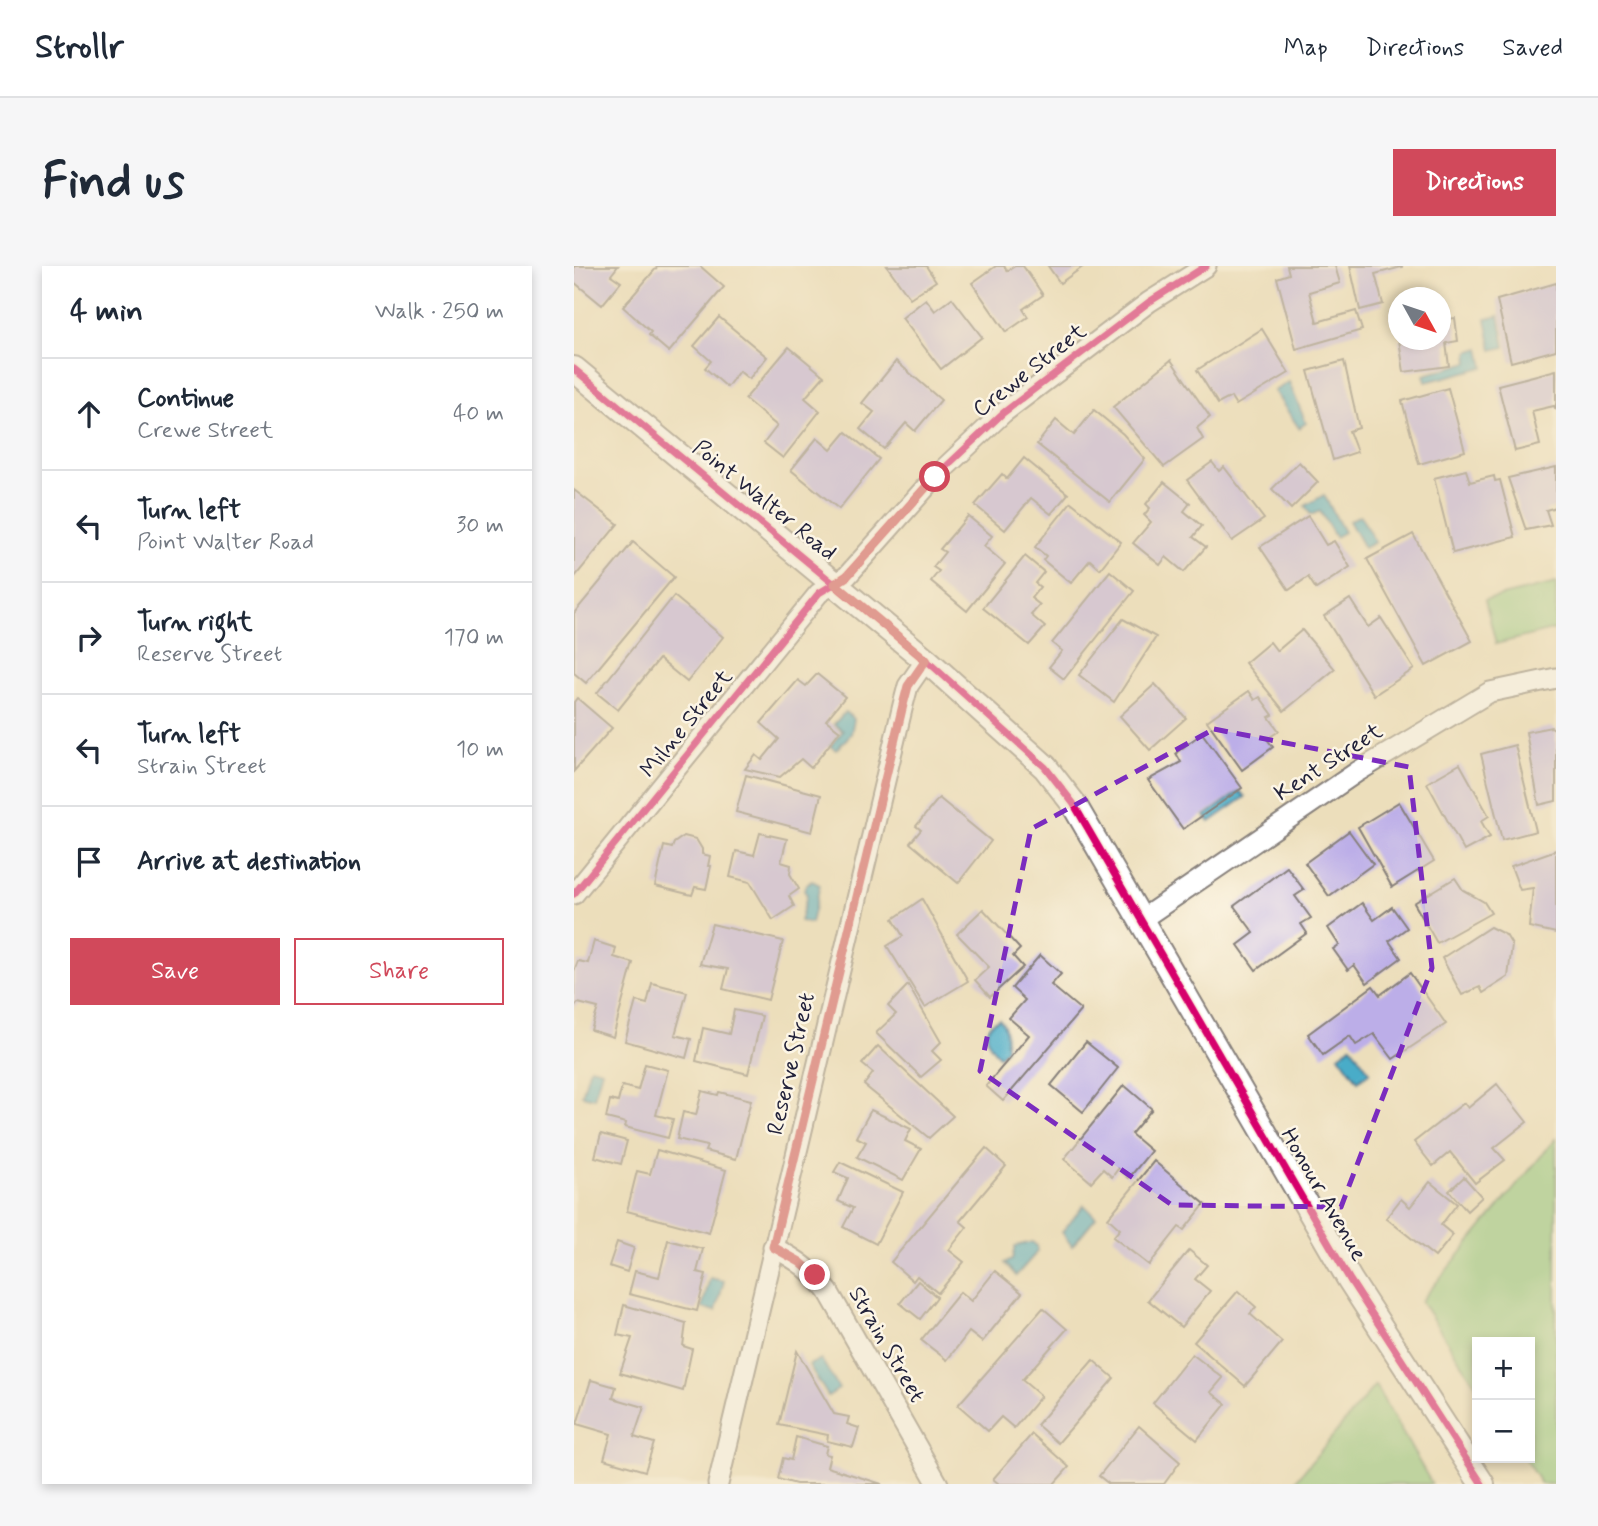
<!DOCTYPE html>
<meta charset="utf-8">
<style>
:root{--surface:#fff;--page:#f6f6f7;--text:#1f2937;--muted:#747a83;--line:#e0e1e3;--accent:#d1495b}
body{margin:0;font-family:Mynerve,sans-serif;background:var(--page);color:var(--text)}
.controls{position:absolute;right:21px;bottom:21px;display:grid;overflow:hidden;border-radius:0px;box-shadow:0 4px 10px #0003}
.controls button{width:63px;height:63px;display:grid;place-items:center;padding:0;border:0;border-bottom:2px solid var(--line);background:var(--surface);color:var(--text);font:35px sans-serif}
.compass{position:absolute;left:814px;top:21px;width:63px;height:63px;border-radius:50%;background:var(--surface);box-shadow:0 4px 10px #0003;rotate:130deg}
.stop{position:absolute;width:21px;height:21px;margin:-16px;border:5px solid #d1495b;border-radius:50%;background:#fff}
.stop.end{background:#d1495b;border-color:#fff;box-shadow:0 2px 7px #0008}
.list{margin:0;padding:0;list-style:none}
h2{display:flex;justify-content:space-between;align-items:center;height:91px;margin:0;padding:0 28px;font-size:30px}
h2 small{font-size:23px;font-weight:400;color:var(--muted)}
.list li{display:grid;grid-template-columns:46px 1fr auto;gap:21px;align-items:center;box-sizing:border-box;height:112px;padding:0 28px;border-top:2px solid var(--line)}
.list b{display:block;font-size:26px;white-space:nowrap}
.list p{margin:0;font-size:23px;white-space:nowrap;color:var(--muted)}
.list em{font-size:23px;font-style:normal;color:var(--muted)}
.actions{display:flex;gap:14px;padding:21px 28px}
.actions a{flex:1;padding:16px 0;border:2px solid var(--accent);border-radius:0px;text-align:center;font-size:24px;color:var(--accent)}
.actions .main{background:var(--accent);color:#fff}
.icon{flex:none;width:38px;height:38px;fill:none;stroke:currentColor;stroke-width:2;stroke-linecap:round;stroke-linejoin:round}
.map{position:relative;flex:none;width:982px;height:1218px;overflow:hidden;border-radius:0px}
header{display:flex;align-items:center;gap:42px;box-sizing:border-box;height:98px;padding:0 35px;background:var(--surface);border-bottom:2px solid var(--line)}
header strong{font-size:33px}
nav{display:flex;gap:38px;margin-inline-start:auto;font-size:24px}
.intro{display:flex;align-items:center;justify-content:space-between;box-sizing:border-box;height:168px;padding:0 42px}
h1{margin:0;font-size:49px}
.button{padding:18px 32px;border-radius:0px;background:var(--accent);color:#fff;font-size:24px;font-weight:700}
main{display:flex;gap:42px;padding:0 42px}
aside{flex:1;background:var(--surface);border-radius:0px;box-shadow:0 4px 10px #0003}
.map>svg:first-child{display:block}
.green{fill:#87c67c;stroke:#54745c;stroke-width:2}
.water{fill:#48acc8;stroke:#356782;stroke-width:2}
.building{fill:#bcaee8}
.lines{fill:none;stroke-linecap:round;stroke-linejoin:round}
.minor-casing{stroke:#87807b;stroke-width:23}
.tertiary-casing{stroke:#87807b;stroke-width:28}
.minor{stroke:#fff;stroke-width:19}
.tertiary{stroke:#fff;stroke-width:24}
.cycleway-casing{stroke:#fcf5e5;stroke-width:11}
.cycleway{stroke:#d6006c;stroke-width:7}
.route{stroke:#d1495b;stroke-width:9}
.marked{fill:none;stroke:#7b2cbf;stroke-width:5;stroke-dasharray:14 9;stroke-linejoin:round}
.labels{text-anchor:middle;dominant-baseline:central;stroke-width:5;stroke-linejoin:round;paint-order:stroke}
.street-label{font-size:23px;fill:#22223b;stroke:#fcf5e5}
</style>
<header>
<strong>Strollr</strong>
<nav><a>Map</a><a>Directions</a><a>Saved</a></nav>
</header>
<div class="intro"><h1>Find us</h1><a class="button">Directions</a></div>
<main>
<aside>
<h2>4 min<small>Walk · 250 m</small></h2>
<ul class="list">
<li><svg class="icon" aria-label="ahead" viewBox="0 0 24 24"><path d="M12 20V5M6 11l6-6 6 6"/></svg><div><b>Continue</b><p>Crewe Street</p></div><em>40 m</em></li>
<li><svg class="icon" aria-label="left" viewBox="0 0 24 24"><path d="M17 20v-9H6M10 6l-5 5 5 5"/></svg><div><b>Turn left</b><p>Point Walter Road</p></div><em>30 m</em></li>
<li><svg class="icon" aria-label="right" viewBox="0 0 24 24"><path d="M7 20v-9h11M14 6l5 5-5 5"/></svg><div><b>Turn right</b><p>Reserve Street</p></div><em>170 m</em></li>
<li><svg class="icon" aria-label="left" viewBox="0 0 24 24"><path d="M17 20v-9H6M10 6l-5 5 5 5"/></svg><div><b>Turn left</b><p>Strain Street</p></div><em>10 m</em></li>
<li><svg class="icon" aria-label="arrive" viewBox="0 0 24 24"><path d="M6 21V4h12l-3 4 3 4H6"/></svg><div><b>Arrive at destination</b></div></li>
</ul>
<div class="actions"><a class="main">Save</a><a>Share</a></div>
</aside>
<div class="map">
<svg width="982" height="1218" viewBox="0 0 982 1218">
<rect width="100%" height="100%" fill="#fcf5e5"/>
<filter id="ink" filterUnits="userSpaceOnUse"><feTurbulence type="fractalNoise" baseFrequency=".0143" numOctaves="2"/><feDisplacementMap in="SourceGraphic" scale="14" xChannelSelector="R" yChannelSelector="G"/><feConvolveMatrix kernelMatrix="1 2 1 2 8 2 1 2 1" color-interpolation-filters="sRGB"/></filter>
<filter id="wash" filterUnits="userSpaceOnUse"><feTurbulence type="fractalNoise" baseFrequency=".00686" numOctaves="4" result="noise"/><feDisplacementMap in="SourceGraphic" scale="28" xChannelSelector="R" yChannelSelector="G"/><feGaussianBlur stdDeviation="1.57" result="paint"/><feColorMatrix in="noise" values="0 0 0 0 0 0 0 0 0 0 0 0 0 0 0 0 0 1.4 0 .05"/><feComposite in="paint" operator="in"/></filter>
<g filter="url(#wash)">
<rect width="100%" height="100%" fill="#ecdebb"/>
<!-- green -->
<g class="green">
<path d="M 982,317 L 982,363 L 922,378 L 911,334 Z"/>
<path d="M 982,872 L 982,1218 L 967,1218 L 950,1192 L 956,1192 L 956,1076 L 903,1076 L 903,1121 L 847,1035 Z"/>
<path d="M 801,1119 L 858,1218 L 719,1218 Z"/>
</g>
<!-- water -->
<g class="water">
<path d="M 925,50 L 931,81 L 918,84 L 912,53 Z"/>
<path d="M 906,82 L 910,101 L 852,116 L 850,109 L 895,96 L 894,86 Z"/>
<path d="M 715,116 L 732,157 L 725,162 L 700,125 Z"/>
<path d="M 750,229 L 770,266 L 761,271 L 746,245 L 737,249 L 731,240 Z"/>
<path d="M 786,249 L 801,276 L 790,282 L 775,255 Z"/>
<path d="M 271,446 L 280,453 L 277,468 L 262,484 L 256,480 L 269,465 L 260,458 Z"/>
<path d="M 666,525 L 671,531 L 636,556 L 631,550 Z"/>
<path d="M 238,615 L 246,619 L 237,657 L 226,655 L 233,629 L 230,624 L 232,618 Z"/>
<path d="M 425,753 C 434,760 431,773 432,783 L 425,790 C 413,779 406,761 425,753 Z"/>
<path d="M 777,780 L 796,806 L 784,815 L 765,789 Z"/>
<path d="M 16,801 L 28,804 L 20,832 L 8,829 Z"/>
<path d="M 510,939 L 522,951 L 498,980 L 488,966 Z"/>
<path d="M 458,976 L 463,980 L 463,986 L 442,1010 L 431,997 L 438,994 L 441,980 Z"/>
<path d="M 136,1012 L 150,1015 L 142,1045 L 128,1042 Z"/>
<path d="M 247,1093 L 265,1123 L 254,1130 L 235,1099 Z"/>
</g>
<g id="blocks">
<!-- building -->
<g class="building">
<path d="M 0,0 L 44,0 L 37,9 L 47,16 L 28,39 L 0,16 Z"/>
<path d="M 84,0 L 126,0 L 150,21 L 95,86 L 75,69 L 77,66 L 49,41 Z"/>
<path d="M 313,0 L 352,0 L 362,15 L 336,32 Z"/>
<path d="M 422,0 L 430,0 L 433,5 L 441,0 L 449,0 L 469,29 L 449,43 L 454,51 L 432,66 L 398,17 Z"/>
<path d="M 474,0 L 510,0 L 486,17 Z"/>
<path d="M 713,0 L 761,0 L 766,17 L 735,26 L 743,56 L 782,45 L 788,64 L 722,83 L 703,12 L 715,8 Z"/>
<path d="M 776,0 L 828,0 L 828,1 L 801,8 L 809,38 L 786,44 Z"/>
<path d="M 982,17 L 982,84 L 937,96 L 923,34 Z"/>
<path d="M 378,32 L 408,71 L 367,103 L 328,52 L 352,33 L 361,45 Z"/>
<path d="M 145,51 L 193,91 L 175,113 L 165,105 L 153,121 L 131,102 L 137,95 L 120,80 Z"/>
<path d="M 881,52 L 884,75 L 872,77 L 875,100 L 830,106 L 825,74 L 866,74 L 866,54 Z"/>
<path d="M 688,63 L 715,107 L 662,139 L 657,131 L 644,138 L 623,104 Z"/>
<path d="M 215,81 L 250,110 L 231,132 L 246,145 L 209,192 L 190,177 L 203,160 L 171,133 Z"/>
<path d="M 597,94 L 636,151 L 623,162 L 629,173 L 590,201 L 539,141 Z"/>
<path d="M 322,95 L 367,134 L 341,165 L 332,157 L 310,183 L 286,163 L 300,146 L 288,137 Z"/>
<path d="M 770,95 L 785,162 L 775,165 L 783,186 L 759,194 L 734,105 Z"/>
<path d="M 982,104 L 982,144 L 980,140 L 958,145 L 966,179 L 941,185 L 924,119 Z"/>
<path d="M 874,122 L 891,185 L 845,198 L 828,135 Z"/>
<path d="M 520,144 L 549,168 L 571,193 L 536,236 L 463,178 L 482,154 L 500,169 Z"/>
<path d="M 272,166 L 305,193 L 265,243 L 217,204 L 243,172 L 257,184 Z"/>
<path d="M 450,192 L 494,228 L 477,248 L 457,232 L 431,264 L 401,239 L 428,208 L 433,213 Z"/>
<path d="M 638,196 L 645,205 L 650,201 L 690,253 L 658,275 L 613,214 Z"/>
<path d="M 725,196 L 744,216 L 717,243 L 698,223 Z"/>
<path d="M 982,201 L 982,241 L 972,244 L 977,259 L 952,264 L 934,212 Z"/>
<path d="M 892,204 L 896,216 L 920,210 L 921,215 L 926,214 L 941,271 L 879,287 L 860,212 Z"/>
<path d="M 590,216 L 616,237 L 610,245 L 628,260 L 619,271 L 632,281 L 610,306 L 592,291 L 586,299 L 559,277 L 577,256 L 570,249 L 576,242 L 572,238 Z"/>
<path d="M 0,224 L 44,258 L 0,312 Z"/>
<path d="M 497,236 L 547,276 L 526,303 L 516,294 L 497,317 L 469,294 L 472,290 L 461,281 Z"/>
<path d="M 394,250 L 418,270 L 410,280 L 431,298 L 393,345 L 357,315 L 365,305 L 359,301 L 371,286 L 366,283 Z"/>
<path d="M 734,250 L 752,279 L 760,275 L 776,301 L 742,323 L 734,311 L 715,324 L 686,281 Z"/>
<path d="M 839,268 L 898,375 L 852,400 L 793,293 Z"/>
<path d="M 59,276 L 100,311 L 12,417 L 0,407 L 0,347 Z"/>
<path d="M 451,290 L 470,306 L 461,317 L 466,321 L 457,332 L 466,339 L 457,349 L 471,361 L 455,379 L 409,342 Z"/>
<path d="M 536,305 L 560,325 L 490,413 L 475,401 L 488,385 L 478,377 Z"/>
<path d="M 100,330 L 149,371 L 113,416 L 85,393 L 44,444 L 23,427 Z"/>
<path d="M 776,333 L 794,361 L 807,352 L 840,403 L 800,429 L 750,350 Z"/>
<path d="M 549,353 L 582,371 L 540,436 L 505,409 Z"/>
<path d="M 728,364 L 761,403 L 710,445 L 671,397 L 696,376 L 703,385 Z"/>
<path d="M 243,408 L 271,431 L 252,454 L 266,465 L 237,502 L 227,493 L 206,511 L 171,503 L 182,489 L 188,494 L 205,473 L 187,457 L 224,414 L 232,420 Z"/>
<path d="M 581,418 L 612,452 L 576,484 L 546,450 Z"/>
<path d="M 675,425 L 681,434 L 686,431 L 699,449 L 695,451 L 705,465 L 693,473 L 699,481 L 668,504 L 633,455 Z"/>
<path d="M 3,432 L 38,462 L 0,505 L 0,436 Z"/>
<path d="M 977,461 L 982,464 L 982,535 L 965,539 L 952,466 Z"/>
<path d="M 628,467 L 668,522 L 609,563 L 574,514 L 607,496 L 602,487 Z"/>
<path d="M 941,479 L 962,565 L 928,574 L 907,488 Z"/>
<path d="M 886,498 L 915,550 L 907,555 L 916,571 L 890,585 L 853,517 Z"/>
<path d="M 172,509 L 247,529 L 238,566 L 162,546 Z"/>
<path d="M 365,532 L 417,575 L 384,617 L 336,577 L 347,564 L 342,560 Z"/>
<path d="M 825,536 L 860,595 L 818,621 L 784,561 Z"/>
<path d="M 775,565 L 799,598 L 755,630 L 731,597 Z"/>
<path d="M 186,567 L 213,573 L 207,596 L 217,599 L 216,608 L 225,623 L 215,630 L 220,640 L 199,654 L 176,616 L 156,611 L 162,585 L 180,589 Z"/>
<path d="M 110,570 L 122,573 L 128,583 L 128,588 L 136,590 L 134,600 L 137,600 L 132,623 L 121,621 L 118,629 L 81,620 L 90,580 L 98,582 L 100,577 Z"/>
<path d="M 982,584 L 982,667 L 955,661 L 959,622 L 946,624 L 937,600 Z"/>
<path d="M 713,601 L 730,624 L 721,630 L 737,652 L 727,658 L 733,667 L 682,704 L 664,679 L 680,667 L 660,640 Z"/>
<path d="M 881,612 L 889,624 L 910,636 L 917,647 L 863,677 L 840,637 Z"/>
<path d="M 348,633 L 394,715 L 351,741 L 313,680 L 329,670 L 319,653 Z"/>
<path d="M 788,637 L 800,654 L 818,641 L 833,662 L 815,675 L 827,692 L 793,717 L 780,699 L 774,704 L 759,683 L 765,679 L 754,662 Z"/>
<path d="M 409,643 L 446,683 L 439,690 L 449,701 L 416,731 L 401,714 L 415,701 L 383,668 Z"/>
<path d="M 138,658 L 209,675 L 194,734 L 149,723 L 154,703 L 126,698 Z"/>
<path d="M 916,661 L 932,669 L 938,679 L 934,711 L 909,727 L 906,721 L 888,729 L 868,692 Z"/>
<path d="M 20,675 L 42,682 L 40,691 L 59,697 L 39,771 L 17,764 L 24,742 L 4,737 L 0,742 L 0,705 L 4,695 L 14,697 Z"/>
<path d="M 466,689 L 487,708 L 477,719 L 507,744 L 429,835 L 412,820 L 455,769 L 435,752 L 451,734 L 438,722 Z"/>
<path d="M 836,707 L 872,758 L 819,793 L 800,768 L 782,779 L 776,770 L 749,789 L 734,768 L 799,720 L 806,729 Z"/>
<path d="M 78,717 L 113,726 L 101,769 L 117,773 L 112,792 L 51,775 L 62,735 L 73,738 Z"/>
<path d="M 334,719 L 367,776 L 358,785 L 367,794 L 347,811 L 302,767 L 322,748 L 314,740 Z"/>
<path d="M 160,744 L 188,750 L 174,808 L 122,795 L 129,762 L 155,768 Z"/>
<path d="M 512,776 L 544,802 L 509,846 L 477,819 Z"/>
<path d="M 304,780 L 379,850 L 355,872 L 290,819 L 299,807 L 288,798 Z"/>
<path d="M 71,798 L 94,804 L 82,849 L 99,853 L 94,872 L 51,861 L 52,857 L 32,852 L 36,834 L 44,836 L 48,820 L 64,824 Z"/>
<path d="M 923,818 L 953,856 L 920,882 L 931,894 L 901,917 L 876,886 L 859,900 L 840,876 L 890,837 L 894,842 Z"/>
<path d="M 550,819 L 578,843 L 557,868 L 577,885 L 555,912 L 544,903 L 538,911 L 529,903 L 517,916 L 490,893 Z"/>
<path d="M 128,825 L 144,829 L 145,826 L 177,834 L 162,893 L 131,885 L 133,880 L 103,873 L 109,846 L 122,849 Z"/>
<path d="M 297,844 L 337,863 L 331,875 L 347,883 L 329,914 L 283,891 L 292,876 L 282,871 Z"/>
<path d="M 27,868 L 53,875 L 47,898 L 21,891 Z"/>
<path d="M 412,882 L 432,900 L 386,955 L 393,961 L 375,984 L 390,996 L 364,1027 L 343,1010 L 339,1015 L 317,996 Z"/>
<path d="M 83,884 L 152,904 L 135,967 L 53,945 L 63,905 L 76,908 Z"/>
<path d="M 580,895 L 631,938 L 610,964 L 605,961 L 575,999 L 539,971 L 546,963 L 534,952 Z"/>
<path d="M 266,896 L 329,926 L 302,978 L 269,961 L 279,942 L 264,935 L 274,912 L 260,906 Z"/>
<path d="M 890,911 L 908,931 L 893,945 L 875,925 Z"/>
<path d="M 856,916 L 883,938 L 867,959 L 879,969 L 861,991 L 812,952 L 827,933 L 836,941 Z"/>
<path d="M 94,974 L 129,983 L 123,1006 L 132,1008 L 123,1045 L 55,1028 L 61,1005 L 85,1011 Z"/>
<path d="M 43,976 L 60,982 L 53,1006 L 35,1000 Z"/>
<path d="M 615,984 L 633,999 L 621,1013 L 636,1025 L 607,1061 L 574,1034 Z"/>
<path d="M 421,1005 L 448,1027 L 408,1076 L 395,1066 L 373,1094 L 347,1074 L 386,1026 L 397,1035 Z"/>
<path d="M 344,1015 L 363,1031 L 346,1053 L 326,1037 Z"/>
<path d="M 664,1025 L 682,1041 L 676,1048 L 708,1076 L 671,1120 L 620,1076 Z"/>
<path d="M 50,1039 L 112,1057 L 109,1080 L 118,1083 L 109,1125 L 46,1107 L 58,1072 L 43,1069 Z"/>
<path d="M 469,1042 L 493,1063 L 448,1114 L 467,1130 L 440,1162 L 427,1151 L 414,1165 L 384,1139 Z"/>
<path d="M 223,1085 L 260,1148 L 275,1151 L 273,1158 L 285,1162 L 279,1181 L 253,1175 L 254,1169 L 205,1159 Z"/>
<path d="M 618,1088 L 649,1112 L 637,1126 L 652,1138 L 623,1174 L 579,1137 Z"/>
<path d="M 519,1094 L 540,1112 L 484,1177 L 463,1159 Z"/>
<path d="M 17,1114 L 42,1121 L 39,1132 L 70,1141 L 60,1171 L 80,1177 L 71,1205 L 30,1193 L 37,1168 L 3,1158 Z"/>
<path d="M 565,1160 L 606,1196 L 590,1218 L 535,1218 L 525,1210 Z"/>
<path d="M 458,1168 L 495,1201 L 480,1218 L 425,1218 L 419,1213 Z"/>
<path d="M 222,1171 L 253,1180 L 251,1188 L 256,1189 L 253,1201 L 308,1218 L 222,1218 L 204,1213 L 209,1192 L 217,1194 Z"/>
</g>
</g>
</g>
<g filter="url(#ink)">
<use href="#blocks" fill-opacity="0" stroke="#87807b" stroke-width="2"/>
<g class="lines">
<!-- minor casing -->
<g class="minor-casing">
<g id="minor">
<path d="M 0,628 L 245,327 L 273,310 L 361,211 L 429,147 L 575,36 L 632,0"/>
<path d="M 568,653 L 783,506 L 916,426 L 982,412"/>
<path d="M 199,981 C 225,995 235,1002 254,1025 L 364,1218"/>
<path d="M 144,1218 L 329,439 L 334,420 L 352,394"/>
</g>
</g>
<!-- tertiary casing -->
<g class="tertiary-casing">
<path id="tertiary" d="M 0,103 L 352,394 L 471,501 L 499,537 L 776,1014 L 908,1218"/>
</g>
<!-- minor -->
<use href="#minor" class="minor"/>
<!-- tertiary -->
<use href="#tertiary" class="tertiary"/>
<!-- cycleway casing -->
<g class="cycleway-casing">
<g id="cycleway">
<path d="M 0,103 L 352,394 L 471,501 L 499,537 L 776,1014 L 908,1218"/>
<path d="M 0,628 L 245,327 L 273,310 L 361,211 L 429,147 L 575,36 L 632,0"/>
</g>
</g>
<!-- cycleway -->
<use href="#cycleway" class="cycleway"/>
</g>
</g>
<g class="lines" filter="url(#ink)">
<!-- route -->
<path class="route" d="M 241,1009 L 226,996 L 199,981 L 329,439 L 334,420 L 352,394 L 261,318 L 273,310 L 361,211"/>
</g>
<!-- marked area -->
<path d="M0 0H982V1218H0ZM 640,463 L 835,501 L 858,702 L 767,941 L 598,939 L 406,805 L 457,563 Z" fill="#ecdebb" fill-opacity=".55" fill-rule="evenodd"/>
<path class="marked" d="M 640,463 L 835,501 L 858,702 L 767,941 L 598,939 L 406,805 L 457,563 Z"/>
<g class="labels">
<!-- street labels -->
<g class="street-label">
<text transform="translate(456 105) rotate(-38)">Crewe Street</text>
<text transform="translate(190 235) rotate(39)">Point Walter Road</text>
<text transform="translate(113 458) rotate(-51)">Milne Street</text>
<text transform="translate(755 497) rotate(-33)">Kent Street</text>
<text transform="translate(218 798) rotate(-77)">Reserve Street</text>
<text transform="translate(749 929) rotate(60)">Honour Avenue</text>
<text transform="translate(312 1079) rotate(60)">Strain Street</text>
</g>
</g>
</svg>
<div class="controls">
<button>+</button>
<button>−</button>
</div>
<svg class="compass" viewBox="-18 -18 36 36"><path d="M0-13l5 13h-10z" fill="#e53935"/><path d="M0 13l5-13h-10z" fill="#747a83"/></svg>
<div class="stop" style="left:361px;top:211px"></div>
<div class="stop end" style="left:241px;top:1009px"></div>
</div>
</main>
